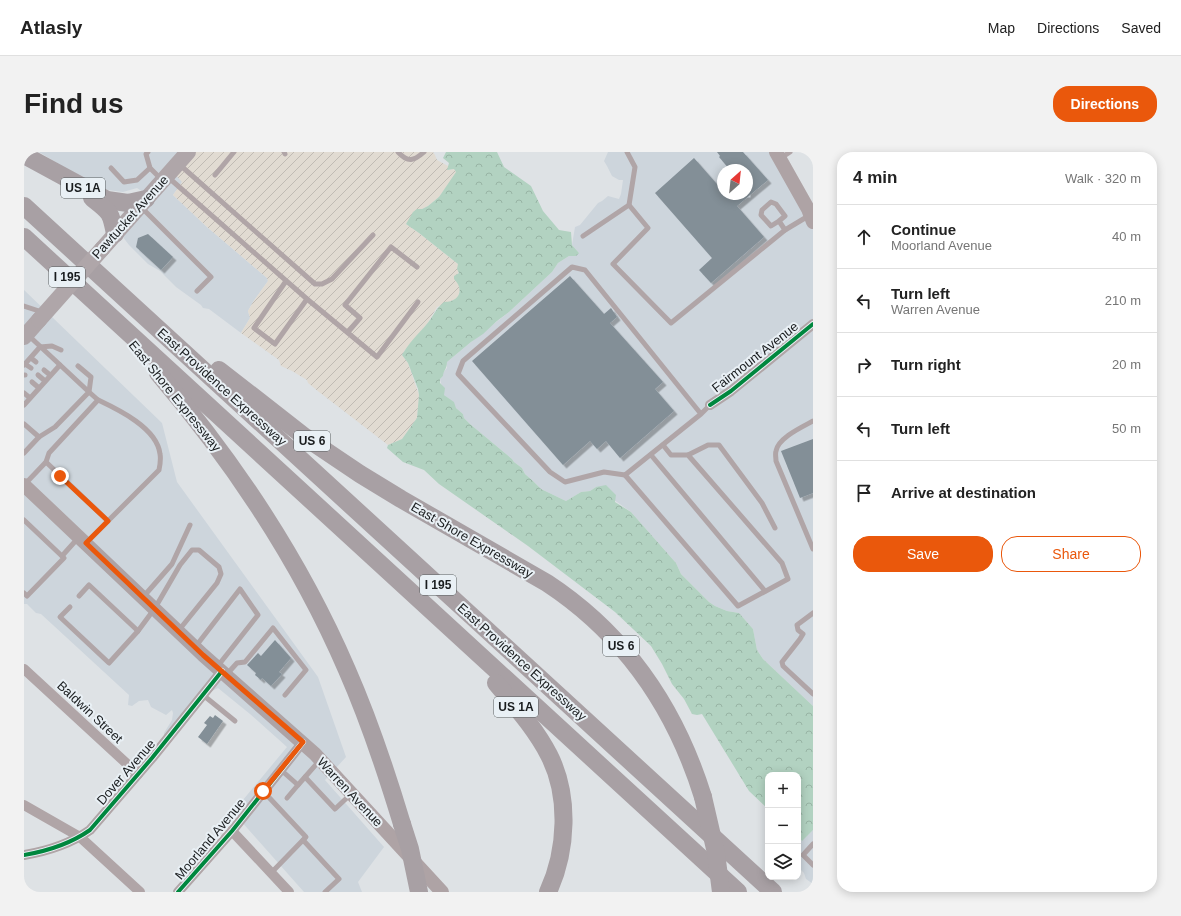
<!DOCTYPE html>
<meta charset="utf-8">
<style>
:root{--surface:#fff;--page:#f2f2f2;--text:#222;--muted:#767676;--line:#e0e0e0;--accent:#ea580c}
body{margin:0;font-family:Arial,sans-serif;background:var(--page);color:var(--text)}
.controls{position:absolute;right:12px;bottom:12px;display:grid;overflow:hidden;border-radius:8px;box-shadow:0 2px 10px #0003}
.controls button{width:36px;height:36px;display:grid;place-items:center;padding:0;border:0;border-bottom:1px solid var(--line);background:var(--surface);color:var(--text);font:20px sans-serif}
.compass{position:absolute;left:693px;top:12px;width:36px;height:36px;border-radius:50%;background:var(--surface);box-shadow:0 2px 10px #0003;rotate:27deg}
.stop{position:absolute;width:12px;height:12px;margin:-9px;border:3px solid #ea580c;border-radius:50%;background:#fff}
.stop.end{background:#ea580c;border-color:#fff;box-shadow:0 1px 4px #0008}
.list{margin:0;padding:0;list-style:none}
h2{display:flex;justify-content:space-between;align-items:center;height:52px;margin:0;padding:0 16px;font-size:17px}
h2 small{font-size:13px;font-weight:400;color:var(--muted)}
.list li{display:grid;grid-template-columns:26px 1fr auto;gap:12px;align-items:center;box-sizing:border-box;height:64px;padding:0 16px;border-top:1px solid var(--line)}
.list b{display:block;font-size:15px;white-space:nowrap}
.list p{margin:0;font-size:13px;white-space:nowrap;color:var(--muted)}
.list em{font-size:13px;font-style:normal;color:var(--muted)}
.actions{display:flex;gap:8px;padding:12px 16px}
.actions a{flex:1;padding:9px 0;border:1px solid var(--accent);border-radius:16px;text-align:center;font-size:14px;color:var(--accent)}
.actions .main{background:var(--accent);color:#fff}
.icon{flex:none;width:22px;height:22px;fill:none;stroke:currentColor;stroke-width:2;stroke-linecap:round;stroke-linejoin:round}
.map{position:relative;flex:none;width:789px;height:740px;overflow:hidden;border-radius:16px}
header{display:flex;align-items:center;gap:24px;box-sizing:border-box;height:56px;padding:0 20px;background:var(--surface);border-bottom:1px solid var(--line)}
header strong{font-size:19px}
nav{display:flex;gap:22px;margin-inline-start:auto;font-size:14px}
.intro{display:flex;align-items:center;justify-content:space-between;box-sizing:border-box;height:96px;padding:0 24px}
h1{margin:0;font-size:28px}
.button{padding:10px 18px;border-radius:16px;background:var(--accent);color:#fff;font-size:14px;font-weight:700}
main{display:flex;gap:24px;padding:0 24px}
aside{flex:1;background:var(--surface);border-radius:16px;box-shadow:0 2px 10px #0003}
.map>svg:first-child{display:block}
.built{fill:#cdd5dc;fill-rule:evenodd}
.industrial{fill:url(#industrial-furrows)}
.forest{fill:url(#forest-crowns)}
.building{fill:#838f97;filter:url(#shadow)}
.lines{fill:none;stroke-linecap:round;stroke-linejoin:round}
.lane{stroke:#b0a5a7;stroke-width:5}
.street{stroke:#b0a5a7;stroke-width:10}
.secondary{stroke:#aea3a5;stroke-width:14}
.primary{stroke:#afa6a9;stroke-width:16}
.highway{stroke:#a8a0a4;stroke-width:18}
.primary-bridge{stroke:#afa6a9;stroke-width:16}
.highway-bridge{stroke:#a8a0a4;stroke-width:18}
.cycleway-casing{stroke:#e9f0f5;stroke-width:6}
.cycleway{stroke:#00873e;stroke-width:4}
.route{stroke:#ea580c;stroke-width:5}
.labels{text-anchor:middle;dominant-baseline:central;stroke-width:4;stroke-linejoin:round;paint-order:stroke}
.shield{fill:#e9f0f5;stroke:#575c5e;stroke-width:1}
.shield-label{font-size:12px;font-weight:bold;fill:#191c1e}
.street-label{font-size:13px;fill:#191c1e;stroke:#e9f0f5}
</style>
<header>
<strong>Atlasly</strong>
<nav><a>Map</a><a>Directions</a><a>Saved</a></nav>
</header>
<div class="intro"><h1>Find us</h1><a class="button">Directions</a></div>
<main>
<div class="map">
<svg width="789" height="740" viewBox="0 0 789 740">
<defs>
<pattern id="industrial-furrows" width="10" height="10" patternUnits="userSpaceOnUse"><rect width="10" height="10" fill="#e1dbd2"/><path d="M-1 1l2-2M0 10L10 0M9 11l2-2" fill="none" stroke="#c0bbb4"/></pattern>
<pattern id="forest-crowns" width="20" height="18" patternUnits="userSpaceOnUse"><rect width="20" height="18" fill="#b2d2c1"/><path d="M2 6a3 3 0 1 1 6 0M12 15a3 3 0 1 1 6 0" fill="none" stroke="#98b4a5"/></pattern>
<filter id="shadow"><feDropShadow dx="3.5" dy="3.5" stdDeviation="0" flood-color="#0004"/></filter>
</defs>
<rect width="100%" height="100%" fill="#dee2e5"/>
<!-- built -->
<g class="built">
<path d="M 15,0 L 163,0 L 158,30 L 149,43 L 183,75 L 243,126 L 244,129 L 229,150 L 224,159 L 226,166 L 217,181 L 185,157 L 179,156 L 177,153 L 152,135 L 136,119 L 124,112 L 105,93 L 95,80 L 125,44 L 113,36 L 99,40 L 76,37 Z"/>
<path d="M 584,0 L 751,0 L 789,74 L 789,554 L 739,507 L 733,498 L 729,477 L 715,461 L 703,459 L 691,454 L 685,450 L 657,422 L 652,411 L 607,360 L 572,335 L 566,339 L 557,340 L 542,349 L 517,337 L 509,329 L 501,322 L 498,316 L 490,310 L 488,307 L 446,272 L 440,266 L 439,262 L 432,256 L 429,250 L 420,243 L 416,227 L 419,224 L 419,221 L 423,216 L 423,210 L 447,190 L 485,160 L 528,120 L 534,111 L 545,104 L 555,101 L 548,93 L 551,75 L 556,73 L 574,51 L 578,49 L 584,44 L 595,47 L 597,42 L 599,28 L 595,28 L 588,24 L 583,14 L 580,9 ZM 699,18 L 723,18 L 723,42 L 699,42 Z"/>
<path d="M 0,138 L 138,271 L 153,330 L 294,525 L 322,605 L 301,628 L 360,695 L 334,730 L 338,740 L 280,740 L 209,660 L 263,595 L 226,562 L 194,536 L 180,543 L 146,584 L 140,583 L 140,581 L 148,568 L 149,561 L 148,558 L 142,563 L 127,555 L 124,548 L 115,549 L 108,554 L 104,553 L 105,543 L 17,462 L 12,461 L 3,452 L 0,452 Z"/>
<path d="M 789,678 L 789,732 L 782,727 L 780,721 L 774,715 L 774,692 Z"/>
</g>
<!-- industrial -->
<path class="industrial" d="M 163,0 L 409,0 L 411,3 L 413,8 L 424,14 L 424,18 L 430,17 L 433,20 L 415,45 L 404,54 L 398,57 L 393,57 L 382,72 L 395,81 L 434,112 L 434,131 L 436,137 L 434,145 L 432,147 L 413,155 L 403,172 L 381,198 L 378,203 L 384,211 L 395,243 L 393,266 L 378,287 L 364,293 L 295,240 L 284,231 L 283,228 L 268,219 L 257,214 L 255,208 L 217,181 L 226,166 L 224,159 L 229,150 L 244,129 L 243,126 L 183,75 L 149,43 L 158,30 L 147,18 Z"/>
<!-- forest -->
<path class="forest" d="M 422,0 L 473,0 L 480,15 L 507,34 L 519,59 L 535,78 L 547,80 L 548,93 L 555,101 L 552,104 L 545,104 L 534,111 L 528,120 L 485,160 L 473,169 L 459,182 L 447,190 L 423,210 C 423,217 419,219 419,224 L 416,227 L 416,231 L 421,236 L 420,243 L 430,250 L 432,256 L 439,262 L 440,266 L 446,272 L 488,307 L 490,310 L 498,316 L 501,322 L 509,329 L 517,337 L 542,349 L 557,340 L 566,339 L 572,335 L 582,333 L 592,343 L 591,350 L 607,360 L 652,411 L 657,422 L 685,450 L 691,454 L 703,459 L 715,461 L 729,477 L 733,498 L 739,507 L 789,554 L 789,678 L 778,689 L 774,685 L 774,623 L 744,623 L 744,657 L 725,639 L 678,562 L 673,563 L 668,562 L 660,547 L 648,532 L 638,512 L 627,494 L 591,460 L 504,394 L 415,332 L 400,318 L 379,310 L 363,296 L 364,293 L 378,287 L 393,266 L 395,243 L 394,237 L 384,211 L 378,203 C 384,192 394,182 402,173 C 409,165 412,156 420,150 C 435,150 441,138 430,127 L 430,124 L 435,121 L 433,117 L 434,112 L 395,81 L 382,72 L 389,60 L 393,57 L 398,57 L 404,54 L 415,45 L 432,20 L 430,17 L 423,18 L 425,11 L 419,6 Z"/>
<!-- building -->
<g class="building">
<path d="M 693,0 L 719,0 L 744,28 L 713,54 L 740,85 L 687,131 L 675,118 L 688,106 L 631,41 L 670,6 L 699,39 L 699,42 L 723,42 L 723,18 L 706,18 L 695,5 L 696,4 Z"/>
<path d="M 124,82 L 149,105 L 137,118 L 112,95 L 114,86 Z"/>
<path d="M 546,124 L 580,162 L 587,156 L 593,165 L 586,171 L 639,230 L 631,237 L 650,259 L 596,306 L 582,289 L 573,297 L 566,289 L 539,313 L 448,209 Z"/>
<path d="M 789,287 L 789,341 L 776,346 L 757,299 Z"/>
<path d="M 251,488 L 267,506 L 255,520 L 258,522 L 247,534 L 238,526 L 237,528 L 231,523 L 232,521 L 223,513 L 234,501 L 237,504 Z"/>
<path d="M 191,563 L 199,569 L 183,592 L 174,585 L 183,573 L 180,571 L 186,564 L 189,566 Z"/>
</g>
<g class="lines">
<!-- lane -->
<g class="lane">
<path d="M 124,0 L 122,2 L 126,16 L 137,27"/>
<path d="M 260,0 L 261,2"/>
<path d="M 374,0 C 384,11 390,9 400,0"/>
<path d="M 788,0 L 789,2"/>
<path d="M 757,6 L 766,0"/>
<path d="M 156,13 L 291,132 L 298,132 L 308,127 L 349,83"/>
<path d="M 87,16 L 100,30 L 113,28 L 126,16"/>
<path d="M 191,23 L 210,0"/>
<path d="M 145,26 L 283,147 L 251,192 L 230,176 L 262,129"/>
<path d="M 605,53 L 624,76 L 589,112 L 647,171 L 761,78 L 786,63"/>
<path d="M 118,56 L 187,125 L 173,139"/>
<path d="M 755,69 L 747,74 L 737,63 L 738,58 L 747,50 L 752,52 L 761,64 L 755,69 L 761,78"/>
<path d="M 559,84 L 605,53 L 611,15 L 603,0"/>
<path d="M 283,147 L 353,205 L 394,150"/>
<path d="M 0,154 L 18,160"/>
<path d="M 324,180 L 336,166 L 321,153 L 367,95 L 393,115"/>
<path d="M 7,206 L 12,210"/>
<path d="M 1,212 L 7,216"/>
<path d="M 0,213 L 16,195 L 28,194 L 37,198"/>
<path d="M 20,218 L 26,223"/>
<path d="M 0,223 L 1,223"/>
<path d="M 14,223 L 21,229"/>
<path d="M 8,230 L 15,236"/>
<path d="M 0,241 L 6,246"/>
<path d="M 0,253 L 36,213"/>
<path d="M 677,262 L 561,118 L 548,115 L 439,209 L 434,222 L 526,320 L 541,330 L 580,320 L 601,323 L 677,262 L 686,253"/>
<path d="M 789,269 C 778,275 754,286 752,299 C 751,302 752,306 752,309 L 789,397"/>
<path d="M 0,272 L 15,285"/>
<path d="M 0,301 L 15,285 L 31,275 L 65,240 L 4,183"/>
<path d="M 627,303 L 741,439"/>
<path d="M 664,303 L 684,293 L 695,293 L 738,351 L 751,376"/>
<path d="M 22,310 L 84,369"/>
<path d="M 601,323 L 714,454 L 764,427 L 758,411 L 664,303 L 647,303 L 639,293"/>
<path d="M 1,332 L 22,310 L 25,301 L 74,248 L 65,240 L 67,225 L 54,214"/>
<path d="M 0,368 L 40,406 L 3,444 L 0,441"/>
<path d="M 63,390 L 135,318 C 136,313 137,307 136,302 C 133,276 95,258 74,248"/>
<path d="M 38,404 L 55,385"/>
<path d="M 55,444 L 65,433 L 114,479"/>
<path d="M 120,444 L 148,412 L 166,373"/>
<path d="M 46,455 L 36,465 L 85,511 L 114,479 L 131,456 L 156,413 L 168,398 L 175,398 L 195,415 L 197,422 L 193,431 L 155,478"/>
<path d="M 789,461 L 773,473 L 774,478 L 779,482 L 776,487 L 758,510 L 759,514 L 789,542"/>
<path d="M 172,494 L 216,437 L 234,463 L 193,515"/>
<path d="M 203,522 L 213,511 L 221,510 L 249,476 L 282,518 L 261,543"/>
<path d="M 179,543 L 211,569"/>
<path d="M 257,618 L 274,633 L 296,608"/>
<path d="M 281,625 L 311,657 L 327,642"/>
<path d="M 239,639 L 282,685 L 247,721"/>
<path d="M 263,646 L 274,633"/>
<path d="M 279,688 L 315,727 L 301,740"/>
<path d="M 789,692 L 779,703 L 789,713"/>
</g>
<!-- street -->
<g class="street">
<path d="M 686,253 L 707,239 L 789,172"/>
<path d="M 0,517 L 114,622"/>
<path d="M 0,653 L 56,685 L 116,740"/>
<path d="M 208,679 L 265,740"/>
<path d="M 0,703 C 24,699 46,692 66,678 L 128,606 L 198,519"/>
<path d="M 154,740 L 208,679 L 279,590"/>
</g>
<!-- secondary -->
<g class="secondary">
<path d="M 752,0 L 784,57 L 789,70"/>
<path d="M 0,333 L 179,503 L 291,602 L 418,740"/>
</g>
<!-- primary -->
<g class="primary">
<path d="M 78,97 L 164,0"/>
<path d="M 0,185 L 15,168"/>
</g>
<!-- highway -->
<g class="highway">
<path d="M 0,3 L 83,48 L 104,51 L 122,47"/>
<path d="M 68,46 C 86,60 87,60 91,82"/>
<path d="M 0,54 L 749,740"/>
<path d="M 0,85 L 714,740"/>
<path d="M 195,218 L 281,285 L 336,322 L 377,347 L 523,431 C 602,483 651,555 679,645"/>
<path d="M 134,221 C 210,310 276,409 323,518 C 345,568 362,619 378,672"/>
<path d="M 472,531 C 491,554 511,576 525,603 C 546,644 543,699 524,740"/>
</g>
<!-- primary-bridge -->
<path class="primary-bridge" d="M 15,168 L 78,97"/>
<!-- highway-bridge -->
<g class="highway-bridge">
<path d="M 679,645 L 692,701 L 697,740"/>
<path d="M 378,672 L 386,697 L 395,740"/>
</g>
<!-- cycleway casing -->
<g class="cycleway-casing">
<g id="cycleway">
<path d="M 686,253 L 707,239 L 789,172"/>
<path d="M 0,703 C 24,699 46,692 66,678 L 128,606 L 198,519"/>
<path d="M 154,740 L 208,679 L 279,590"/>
</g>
</g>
<!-- cycleway -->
<use href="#cycleway" class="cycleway"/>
</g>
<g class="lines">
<!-- route -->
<path class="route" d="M 36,324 L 84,369 L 62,391 L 179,503 L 279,590 L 239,639"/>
</g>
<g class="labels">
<!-- shield labels -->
<g class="shield">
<rect x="37" y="26" width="44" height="20" rx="3"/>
<rect x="25" y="115" width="36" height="20" rx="3"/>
<rect x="270" y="279" width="36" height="20" rx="3"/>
<rect x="396" y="423" width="36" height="20" rx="3"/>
<rect x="579" y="484" width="36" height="20" rx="3"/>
<rect x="470" y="545" width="44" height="20" rx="3"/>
</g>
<g class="shield-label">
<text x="59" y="36">US 1A</text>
<text x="43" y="125">I 195</text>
<text x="288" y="289">US 6</text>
<text x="414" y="433">I 195</text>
<text x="597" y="494">US 6</text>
<text x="492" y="555">US 1A</text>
</g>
<!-- street labels -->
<g class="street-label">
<text transform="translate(106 65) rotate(-48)">Pawtucket Avenue</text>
<text transform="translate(731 205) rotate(-38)">Fairmount Avenue</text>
<text transform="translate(198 235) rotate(42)">East Providence Expressway</text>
<text transform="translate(151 244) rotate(51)">East Shore Expressway</text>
<text transform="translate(448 388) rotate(30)">East Shore Expressway</text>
<text transform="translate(498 510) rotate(42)">East Providence Expressway</text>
<text transform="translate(66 560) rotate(43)">Baldwin Street</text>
<text transform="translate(102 620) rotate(-49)">Dover Avenue</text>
<text transform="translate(326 640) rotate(47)">Warren Avenue</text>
<text transform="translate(186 687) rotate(-50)">Moorland Avenue</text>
</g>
</g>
</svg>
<div class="controls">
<button>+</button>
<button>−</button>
<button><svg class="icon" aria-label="layers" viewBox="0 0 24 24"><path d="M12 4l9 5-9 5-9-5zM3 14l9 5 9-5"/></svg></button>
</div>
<svg class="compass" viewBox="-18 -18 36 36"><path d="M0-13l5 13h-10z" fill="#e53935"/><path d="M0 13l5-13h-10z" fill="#767676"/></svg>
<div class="stop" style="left:239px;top:639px"></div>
<div class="stop end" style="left:36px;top:324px"></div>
</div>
<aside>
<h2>4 min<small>Walk · 320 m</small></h2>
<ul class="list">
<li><svg class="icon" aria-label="ahead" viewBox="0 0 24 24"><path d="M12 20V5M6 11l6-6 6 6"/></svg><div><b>Continue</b><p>Moorland Avenue</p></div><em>40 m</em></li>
<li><svg class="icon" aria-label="left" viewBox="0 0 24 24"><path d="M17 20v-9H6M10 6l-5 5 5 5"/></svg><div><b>Turn left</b><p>Warren Avenue</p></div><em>210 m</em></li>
<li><svg class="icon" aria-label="right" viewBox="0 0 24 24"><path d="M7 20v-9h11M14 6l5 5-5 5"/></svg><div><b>Turn right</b></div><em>20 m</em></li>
<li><svg class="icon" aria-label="left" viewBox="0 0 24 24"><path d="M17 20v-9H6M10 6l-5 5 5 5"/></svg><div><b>Turn left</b></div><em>50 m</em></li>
<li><svg class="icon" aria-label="arrive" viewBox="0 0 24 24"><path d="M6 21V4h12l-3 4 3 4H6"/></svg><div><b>Arrive at destination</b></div></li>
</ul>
<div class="actions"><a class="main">Save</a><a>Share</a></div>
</aside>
</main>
